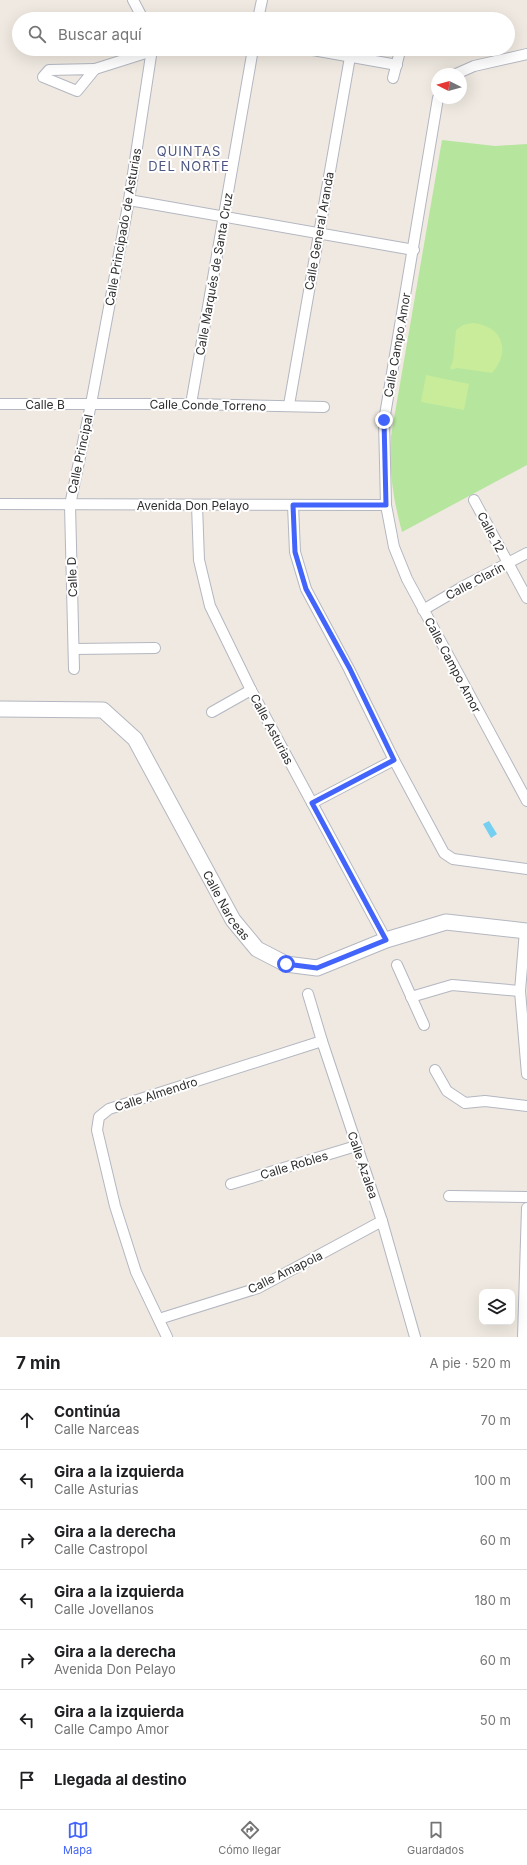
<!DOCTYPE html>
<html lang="es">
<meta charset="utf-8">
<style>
:root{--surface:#fff;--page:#f6f6f6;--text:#202124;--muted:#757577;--line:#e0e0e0;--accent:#4264fb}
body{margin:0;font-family:Inter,sans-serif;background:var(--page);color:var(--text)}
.controls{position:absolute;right:12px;bottom:12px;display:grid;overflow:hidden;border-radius:8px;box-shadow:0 4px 16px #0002}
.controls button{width:36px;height:36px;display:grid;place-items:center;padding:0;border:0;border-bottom:1px solid var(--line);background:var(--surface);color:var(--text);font:20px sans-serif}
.compass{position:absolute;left:431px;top:68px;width:36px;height:36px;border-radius:50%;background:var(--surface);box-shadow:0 4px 16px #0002;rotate:276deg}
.stop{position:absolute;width:12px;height:12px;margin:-9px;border:3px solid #4264fb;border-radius:50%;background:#fff}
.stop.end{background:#4264fb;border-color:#fff;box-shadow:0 1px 4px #0008}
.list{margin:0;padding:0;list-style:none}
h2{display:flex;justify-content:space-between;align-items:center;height:52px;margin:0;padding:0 16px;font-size:17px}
h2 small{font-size:13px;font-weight:400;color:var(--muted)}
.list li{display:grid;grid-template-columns:26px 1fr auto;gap:12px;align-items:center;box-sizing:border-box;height:60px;padding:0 16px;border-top:1px solid var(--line)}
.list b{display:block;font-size:15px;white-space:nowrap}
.list p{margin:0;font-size:13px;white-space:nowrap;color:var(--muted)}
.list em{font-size:13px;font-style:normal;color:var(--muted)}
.icon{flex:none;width:22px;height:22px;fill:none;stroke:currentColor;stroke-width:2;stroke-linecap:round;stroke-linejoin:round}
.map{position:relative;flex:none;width:527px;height:1337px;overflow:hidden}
.search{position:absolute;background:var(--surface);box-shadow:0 4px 16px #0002;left:12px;right:12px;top:12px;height:44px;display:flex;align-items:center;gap:10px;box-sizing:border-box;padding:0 14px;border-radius:22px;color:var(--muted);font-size:15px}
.sheet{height:472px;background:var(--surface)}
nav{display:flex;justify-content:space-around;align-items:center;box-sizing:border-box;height:56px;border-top:1px solid var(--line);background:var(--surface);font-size:11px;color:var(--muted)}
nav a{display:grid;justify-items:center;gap:2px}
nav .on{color:var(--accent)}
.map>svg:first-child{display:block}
.green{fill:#b6e59e}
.pitch{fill:#c9ec9a}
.water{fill:#75cff0}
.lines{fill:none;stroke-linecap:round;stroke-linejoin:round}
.street-casing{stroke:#b4b7c1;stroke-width:12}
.secondary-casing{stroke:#b4b7c1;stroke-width:17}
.street{stroke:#fff;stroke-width:10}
.secondary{stroke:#fff;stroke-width:15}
.route{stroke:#4264fb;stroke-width:5}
.labels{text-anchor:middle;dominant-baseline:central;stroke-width:4;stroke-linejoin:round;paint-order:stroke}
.street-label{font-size:12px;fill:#2e2e2e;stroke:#fff}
.neighbourhood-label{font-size:13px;letter-spacing:1px;fill:#4d5680;stroke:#fff}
</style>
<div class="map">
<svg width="527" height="1337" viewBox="0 0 527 1337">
<rect width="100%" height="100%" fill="#efe9e1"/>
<!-- green -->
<path class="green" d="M 442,140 L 495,146 L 527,144 L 527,465 L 402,532 C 393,498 389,472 391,436 Z"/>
<!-- pitch -->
<g class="pitch">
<path d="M 472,323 C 502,325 512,351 492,373 L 457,368 L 452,370 L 450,368 L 453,361 L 456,330 L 463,325 Z"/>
<path d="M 426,375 L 469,384 L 464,410 L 421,402 Z"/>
</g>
<!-- water -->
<path class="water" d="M 489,821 L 497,834 L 491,838 L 483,824 Z"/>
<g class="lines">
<!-- street casing -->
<g class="street-casing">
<g id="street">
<path d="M 133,0 L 143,19"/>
<path d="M 258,19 L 262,0"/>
<path d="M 313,50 L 397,65"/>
<path d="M 95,69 L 77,91 L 43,77 L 49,70 Z"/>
<path d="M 95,69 L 152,51"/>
<path d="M 456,74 L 474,66 L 527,54"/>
<path d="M 393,78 L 399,55"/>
<path d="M 438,98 L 384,421 L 386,505 L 394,547 L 407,579 L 527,801"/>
<path d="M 129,200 L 414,250"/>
<path d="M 0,404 L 191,404 L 324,407"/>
<path d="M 191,404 L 253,49"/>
<path d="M 289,405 L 350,57"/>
<path d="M 474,500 L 527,598"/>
<path d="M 0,504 L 386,505"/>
<path d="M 197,505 L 199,560 L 210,606 L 251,690 L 386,940"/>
<path d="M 293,505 L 295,552 L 306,589 L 349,669 L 394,760 L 444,853 L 453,859 L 527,869"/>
<path d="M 423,610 L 464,586 L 527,553"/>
<path d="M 74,649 L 155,648"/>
<path d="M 74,669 L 70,505 L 91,404 L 129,200 L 152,49"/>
<path d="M 212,712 L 251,690"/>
<path d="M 312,803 L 394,760"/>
<path d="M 525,931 L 520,991 L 527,1074"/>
<path d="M 397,965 L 424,1025"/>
<path d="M 308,994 L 322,1041 L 382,1221 L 415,1337"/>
<path d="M 411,997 L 452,985 L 520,991"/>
<path d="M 435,1070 L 447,1091 L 465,1103 L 485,1101 L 527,1106"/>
<path d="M 231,1184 L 356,1146"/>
<path d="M 449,1196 L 527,1197"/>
<path d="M 159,1319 L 258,1288 L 382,1221"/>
<path d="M 167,1337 L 136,1272 L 115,1206 L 97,1130 L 99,1117 L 109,1109 L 322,1041"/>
<path d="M 523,1337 L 527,1208"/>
</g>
</g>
<!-- secondary casing -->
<g class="secondary-casing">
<g id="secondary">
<path id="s1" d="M 0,709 L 103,710 L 135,739 L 233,920 L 257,949 L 286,964 L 317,968 L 386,940 L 446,922 L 527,931"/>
</g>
</g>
<!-- street -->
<use href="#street" class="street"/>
<!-- secondary -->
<use href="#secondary" class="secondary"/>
</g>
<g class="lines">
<!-- route -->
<path class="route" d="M 286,964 L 317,968 L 386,940 L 312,803 L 394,760 L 350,669 L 306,589 L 295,552 L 293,505 L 386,505 L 384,420"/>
</g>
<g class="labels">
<!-- street labels -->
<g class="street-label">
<text transform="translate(123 227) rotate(-80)">Calle Principado de Asturias</text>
<text transform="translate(319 231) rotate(-80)">Calle General Aranda</text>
<text transform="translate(214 274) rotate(-80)">Calle Marqués de Santa Cruz</text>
<text transform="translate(397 345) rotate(-80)">Calle Campo Amor</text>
<text x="45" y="404">Calle B</text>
<text transform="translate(208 405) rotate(1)">Calle Conde Torreno</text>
<text transform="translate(80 454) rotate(-78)">Calle Principal</text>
<text x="193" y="505">Avenida Don Pelayo</text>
<text transform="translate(491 532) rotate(62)">Calle 12</text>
<text transform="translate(72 577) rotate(-92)">Calle D</text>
<text transform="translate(475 581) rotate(-28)">Calle Clarín</text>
<text transform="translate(453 665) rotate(62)">Calle Campo Amor</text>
<text transform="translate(272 729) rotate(62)">Calle Asturias</text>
<text stroke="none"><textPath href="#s1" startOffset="336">Calle Narceas</textPath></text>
<text transform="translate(156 1094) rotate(-18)">Calle Almendro</text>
<text transform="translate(294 1165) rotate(-17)">Calle Robles</text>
<text transform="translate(363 1165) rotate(71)">Calle Azalea</text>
<text transform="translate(285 1272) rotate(-26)">Calle Amapola</text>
</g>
<!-- neighbourhood labels -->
<g class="neighbourhood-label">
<text x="189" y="151">QUINTAS<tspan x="189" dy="15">DEL NORTE</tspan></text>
</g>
</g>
</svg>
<div class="controls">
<button><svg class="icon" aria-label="layers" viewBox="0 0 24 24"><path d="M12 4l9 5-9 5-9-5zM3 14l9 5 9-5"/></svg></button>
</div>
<svg class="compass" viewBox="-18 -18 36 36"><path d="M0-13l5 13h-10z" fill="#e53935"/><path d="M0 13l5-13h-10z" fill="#757577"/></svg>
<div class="stop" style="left:286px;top:964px"></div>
<div class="stop end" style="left:384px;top:420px"></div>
<div class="search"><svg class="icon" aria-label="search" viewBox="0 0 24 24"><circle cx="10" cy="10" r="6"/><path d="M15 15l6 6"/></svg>Buscar aquí</div>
</div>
<section class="sheet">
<h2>7 min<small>A pie · 520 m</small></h2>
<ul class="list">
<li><svg class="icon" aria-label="ahead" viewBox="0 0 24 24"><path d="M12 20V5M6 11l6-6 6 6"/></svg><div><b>Continúa</b><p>Calle Narceas</p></div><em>70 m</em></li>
<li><svg class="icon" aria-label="left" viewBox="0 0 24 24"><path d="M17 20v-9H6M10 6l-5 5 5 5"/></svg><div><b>Gira a la izquierda</b><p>Calle Asturias</p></div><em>100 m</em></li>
<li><svg class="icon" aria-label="right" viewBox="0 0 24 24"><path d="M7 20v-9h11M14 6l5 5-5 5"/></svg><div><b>Gira a la derecha</b><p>Calle Castropol</p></div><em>60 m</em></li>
<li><svg class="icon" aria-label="left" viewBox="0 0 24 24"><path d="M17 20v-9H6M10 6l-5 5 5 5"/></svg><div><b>Gira a la izquierda</b><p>Calle Jovellanos</p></div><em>180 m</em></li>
<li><svg class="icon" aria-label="right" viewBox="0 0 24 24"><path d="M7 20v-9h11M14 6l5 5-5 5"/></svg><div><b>Gira a la derecha</b><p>Avenida Don Pelayo</p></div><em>60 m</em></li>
<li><svg class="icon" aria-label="left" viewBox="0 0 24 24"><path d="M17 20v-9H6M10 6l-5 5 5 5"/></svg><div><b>Gira a la izquierda</b><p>Calle Campo Amor</p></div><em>50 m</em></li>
<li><svg class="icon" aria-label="arrive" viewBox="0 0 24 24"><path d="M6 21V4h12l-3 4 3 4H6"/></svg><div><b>Llegada al destino</b></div></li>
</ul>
</section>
<nav>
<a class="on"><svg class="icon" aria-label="map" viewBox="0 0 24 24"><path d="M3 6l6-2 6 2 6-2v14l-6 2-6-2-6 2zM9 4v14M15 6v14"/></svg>Mapa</a>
<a><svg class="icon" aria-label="directions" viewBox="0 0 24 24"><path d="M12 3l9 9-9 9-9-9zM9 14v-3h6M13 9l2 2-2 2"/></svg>Cómo llegar</a>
<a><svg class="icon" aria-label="saved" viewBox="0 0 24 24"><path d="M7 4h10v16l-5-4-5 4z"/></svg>Guardados</a>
</nav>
